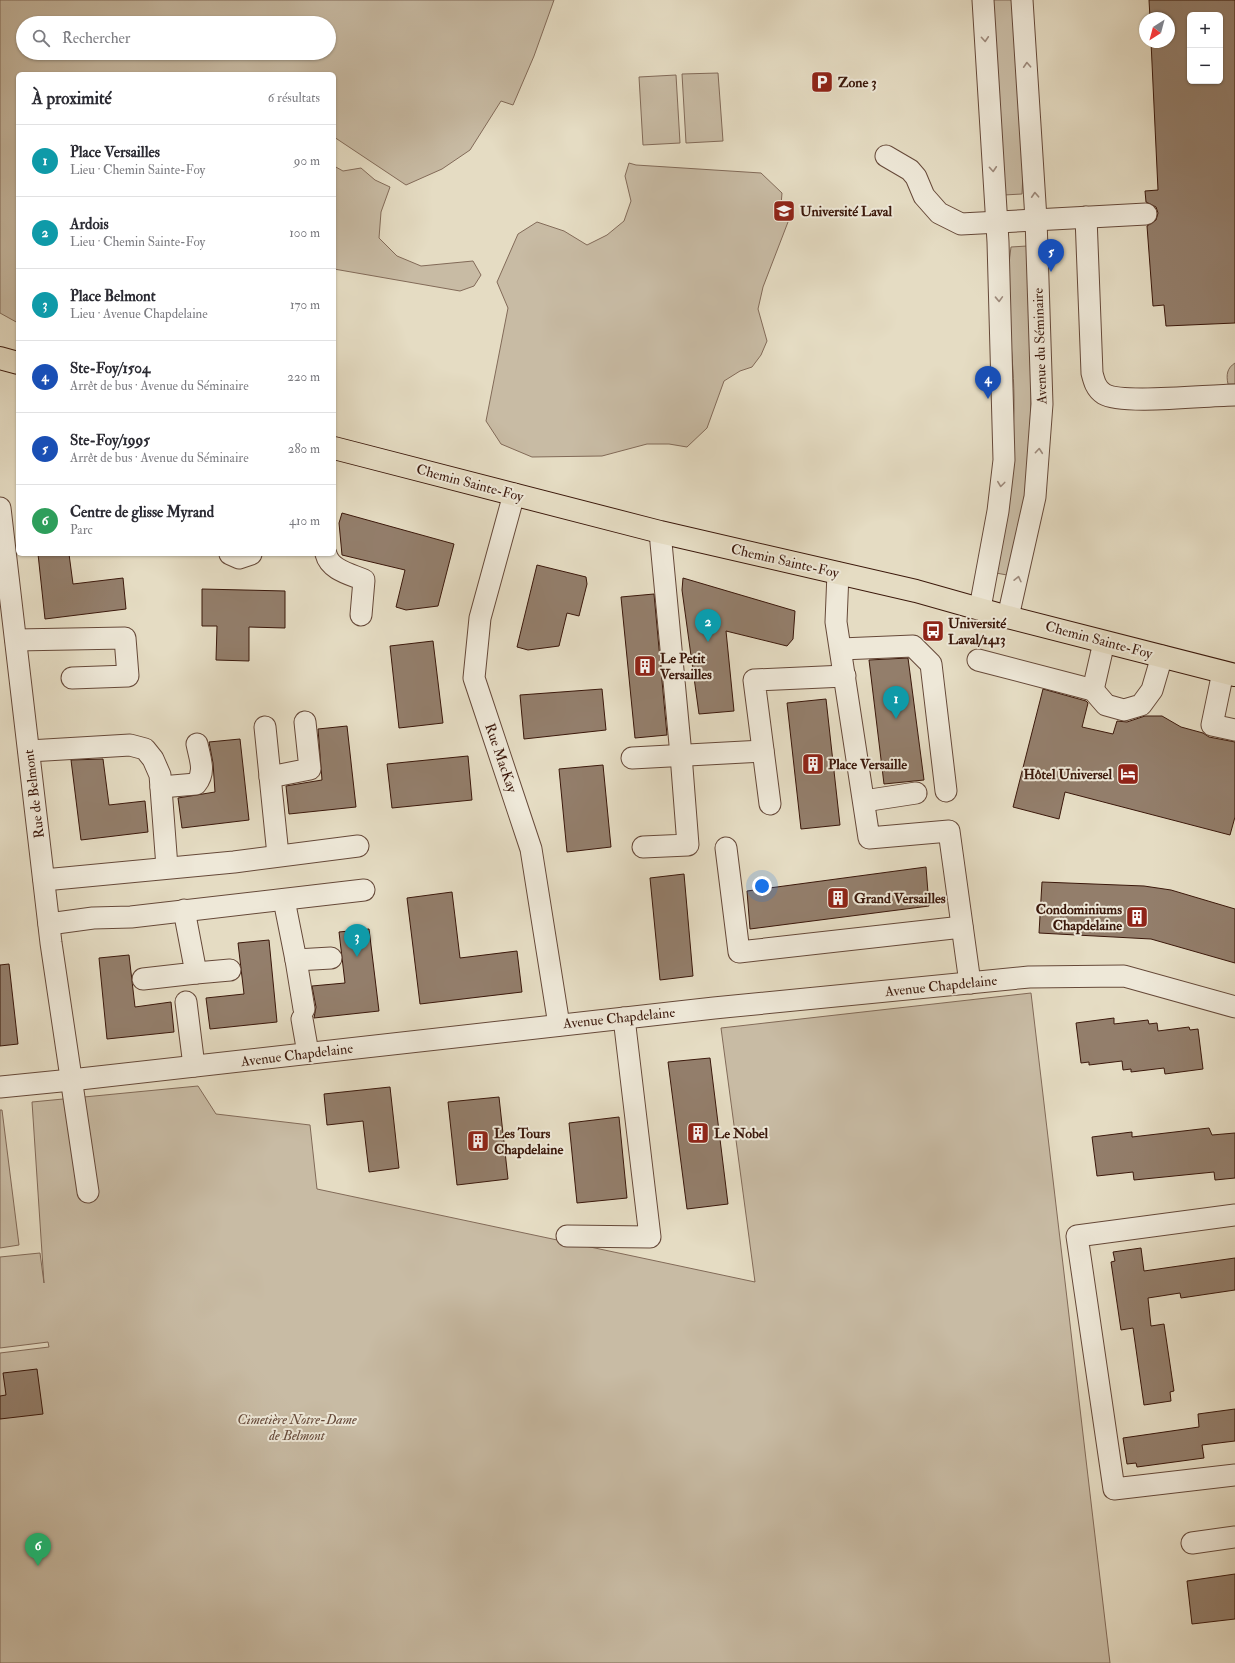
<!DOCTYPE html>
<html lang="fr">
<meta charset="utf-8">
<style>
:root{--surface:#fff;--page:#f7f7f7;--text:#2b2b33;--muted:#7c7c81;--line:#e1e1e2;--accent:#2563eb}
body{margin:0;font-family:"IM FELL Double Pica",serif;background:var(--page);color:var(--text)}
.controls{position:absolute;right:12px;top:12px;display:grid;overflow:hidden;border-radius:6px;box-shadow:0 1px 3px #0004}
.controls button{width:36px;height:36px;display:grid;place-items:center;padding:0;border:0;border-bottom:1px solid var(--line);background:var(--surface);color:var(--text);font:20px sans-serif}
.compass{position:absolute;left:1139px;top:12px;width:36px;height:36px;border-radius:50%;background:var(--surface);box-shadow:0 1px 3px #0004;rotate:216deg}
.you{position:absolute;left:762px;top:886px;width:14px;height:14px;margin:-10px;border:3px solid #fff;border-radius:50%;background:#1a73e8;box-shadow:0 0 0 6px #1a73e833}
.badge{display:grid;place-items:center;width:26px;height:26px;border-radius:50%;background:var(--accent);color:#fff;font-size:13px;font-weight:700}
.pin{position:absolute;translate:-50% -33px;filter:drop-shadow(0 1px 2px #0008)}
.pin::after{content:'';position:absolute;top:21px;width:14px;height:12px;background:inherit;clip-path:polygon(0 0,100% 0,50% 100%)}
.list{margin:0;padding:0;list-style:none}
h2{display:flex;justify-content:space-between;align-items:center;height:52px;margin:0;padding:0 16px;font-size:17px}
h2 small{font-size:13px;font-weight:400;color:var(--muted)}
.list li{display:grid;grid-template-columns:26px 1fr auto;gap:12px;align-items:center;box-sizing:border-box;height:72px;padding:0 16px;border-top:1px solid var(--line)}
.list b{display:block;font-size:15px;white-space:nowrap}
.list p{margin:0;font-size:13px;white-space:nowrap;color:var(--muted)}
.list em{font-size:13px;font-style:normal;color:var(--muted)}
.icon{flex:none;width:22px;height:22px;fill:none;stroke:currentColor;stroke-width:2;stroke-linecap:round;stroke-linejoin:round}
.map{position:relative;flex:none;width:1235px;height:1663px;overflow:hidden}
.search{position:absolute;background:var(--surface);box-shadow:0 1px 3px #0004;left:16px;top:16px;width:320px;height:44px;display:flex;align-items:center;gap:10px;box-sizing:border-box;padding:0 14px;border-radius:22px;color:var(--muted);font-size:15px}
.panel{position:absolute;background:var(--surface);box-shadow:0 1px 3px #0004;left:16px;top:72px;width:320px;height:484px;border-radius:6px}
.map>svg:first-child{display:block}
.green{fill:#c8bba4;stroke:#826a58;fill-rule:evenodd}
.building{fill:#937e6b;stroke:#3b180b;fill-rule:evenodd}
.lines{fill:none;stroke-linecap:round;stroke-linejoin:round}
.minor-casing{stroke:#664939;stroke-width:23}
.major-casing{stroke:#3b180b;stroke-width:24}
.minor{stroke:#eee8d8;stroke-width:21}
.major{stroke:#e5dcc3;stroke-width:22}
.oneway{stroke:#9d8a7c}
.labels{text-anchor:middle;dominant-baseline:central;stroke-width:4;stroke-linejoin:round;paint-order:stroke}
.poi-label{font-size:14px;font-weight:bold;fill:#3b180b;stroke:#eee8d8;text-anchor:start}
.street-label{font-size:14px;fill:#3b180b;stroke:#eee8d8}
.park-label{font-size:14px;font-style:italic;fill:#654939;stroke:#eee8d8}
</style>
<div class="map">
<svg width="1235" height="1663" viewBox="0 0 1235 1663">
<rect width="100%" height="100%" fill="#e5dcc3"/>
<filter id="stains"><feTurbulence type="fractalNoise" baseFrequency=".005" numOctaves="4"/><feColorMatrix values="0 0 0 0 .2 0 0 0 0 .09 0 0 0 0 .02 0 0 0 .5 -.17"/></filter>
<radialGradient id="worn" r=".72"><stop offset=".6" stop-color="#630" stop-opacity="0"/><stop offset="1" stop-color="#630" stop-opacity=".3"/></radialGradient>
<!-- green -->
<g class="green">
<path d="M 0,0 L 554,0 L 534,56 L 513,105 L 501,101 L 470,150 L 442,169 L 406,185 L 334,137 L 334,74 L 18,74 L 18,323 L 0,313 ZM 23,23 L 329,23 L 329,53 L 23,53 Z"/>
<path d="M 993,0 L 1014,0 L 1023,174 L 1022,194 L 1004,195 Z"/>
<path d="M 718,73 L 723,141 L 686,143 L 682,74 Z"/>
<path d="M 676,75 L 680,143 L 643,145 L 639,77 Z"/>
<path d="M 629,163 L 636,165 L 761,173 L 782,193 L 781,205 L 788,222 L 763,287 L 758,309 L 767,341 L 761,355 L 752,367 L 740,371 L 724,381 L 707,428 L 687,447 L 669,444 L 647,444 L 602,456 L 532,457 L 501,444 L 486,421 L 508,308 L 497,282 L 518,234 L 537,222 L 564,231 L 587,245 L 607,235 L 624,221 L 631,201 L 625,176 Z"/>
<path d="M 334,166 L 343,171 L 361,168 L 375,180 L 390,187 L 381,212 L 379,238 L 397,256 L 421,266 L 473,261 L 481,275 L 474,286 L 460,291 L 334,269 Z"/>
<path d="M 1027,246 L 1032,365 L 1029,464 L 1020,527 L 1007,575 L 996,573 C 1003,518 1013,464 1014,409 C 1015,355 1003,301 1011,247 Z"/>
<path d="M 1235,363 L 1235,384 L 1228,384 C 1226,375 1227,368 1235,363 Z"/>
<path d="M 1031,993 L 1110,1663 L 0,1663 L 0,1353 L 49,1347 L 48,1342 L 0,1348 L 0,1257 L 40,1253 L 44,1283 L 32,1102 L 198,1086 L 216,1114 L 310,1125 L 317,1189 L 755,1282 L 721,1028 Z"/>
<path d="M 0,1110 L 2,1110 L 19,1245 L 0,1248 Z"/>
</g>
<!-- building -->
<g class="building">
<path d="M 1149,0 L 1235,0 L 1235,323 L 1166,326 L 1164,305 L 1153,306 L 1147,226 L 1156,220 L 1158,213 L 1156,207 L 1146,202 L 1145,191 L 1158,190 L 1151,42 L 1169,42 L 1169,18 L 1150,18 ZM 1190,15 L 1220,15 L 1220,81 L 1190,81 Z"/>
<path d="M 342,513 L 454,544 L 438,606 L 406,610 L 396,607 L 405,570 L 342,555 L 339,523 Z"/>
<path d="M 38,554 L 69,554 L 73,584 L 123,578 L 126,609 L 45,619 Z"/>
<path d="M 537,565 L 586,577 L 587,584 L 579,616 L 567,613 L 559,646 L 528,650 L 517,647 Z"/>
<path d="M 683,578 L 795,611 L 793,639 L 787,646 L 726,631 L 734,711 L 699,714 L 682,590 Z"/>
<path d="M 202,589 L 285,591 L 285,628 L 249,627 L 249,661 L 216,660 L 217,626 L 202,626 Z"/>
<path d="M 654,594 L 667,735 L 635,738 L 621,597 Z"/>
<path d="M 433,641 L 443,723 L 399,728 L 390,646 Z"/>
<path d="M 908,658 L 924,780 L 884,784 L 869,660 Z"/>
<path d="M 602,689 L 606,730 L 524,739 L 520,695 Z"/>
<path d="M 1043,689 L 1086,701 L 1088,703 L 1082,727 L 1113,734 L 1117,721 L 1127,722 L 1145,716 L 1162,716 L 1181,727 L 1203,733 L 1209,737 L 1235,742 L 1235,817 L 1230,835 L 1065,792 L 1059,819 L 1013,807 Z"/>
<path d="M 826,699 L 840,825 L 801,829 L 787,703 Z"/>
<path d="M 347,726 L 356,807 L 289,814 L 286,786 L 322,780 L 318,729 Z"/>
<path d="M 240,739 L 249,820 L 182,828 L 178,798 L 215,792 L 213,763 L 209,742 Z"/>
<path d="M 468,756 L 472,800 L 392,808 L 387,764 Z"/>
<path d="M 103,759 L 109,805 L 145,801 L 148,832 L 81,840 L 71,760 Z"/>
<path d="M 603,765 L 611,847 L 567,852 L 559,769 Z"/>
<path d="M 926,867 L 929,906 L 750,929 L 747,891 Z"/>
<path d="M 684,874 L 693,976 L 660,980 L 650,878 Z"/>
<path d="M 1042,882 L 1144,886 L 1171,890 L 1235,909 L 1235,963 L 1151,939 L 1039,933 Z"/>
<path d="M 452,892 L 460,958 L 517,951 L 522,992 L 420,1004 L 407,898 Z"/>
<path d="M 369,929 L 379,1011 L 314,1018 L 316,1007 L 312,986 L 345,983 L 339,932 Z"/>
<path d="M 269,940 L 277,1022 L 210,1029 L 206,998 L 244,994 L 238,943 Z"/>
<path d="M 129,955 L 135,1007 L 171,1002 L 174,1032 L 107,1039 L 99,958 Z"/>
<path d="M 9,964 L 18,1044 L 0,1046 L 0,965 Z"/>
<path d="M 1114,1018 L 1114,1024 L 1148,1020 L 1149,1024 L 1157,1023 L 1158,1031 L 1189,1027 L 1190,1030 L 1198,1029 L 1203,1069 L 1165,1074 L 1164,1068 L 1131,1072 L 1131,1069 L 1123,1070 L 1122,1061 L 1089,1065 L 1089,1062 L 1081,1063 L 1076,1023 Z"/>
<path d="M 710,1058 L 728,1204 L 687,1209 L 668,1062 Z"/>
<path d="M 390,1087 L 399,1168 L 369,1172 L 363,1121 L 327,1125 L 324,1094 Z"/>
<path d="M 499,1097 L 508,1179 L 457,1185 L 448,1102 Z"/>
<path d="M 619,1117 L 627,1198 L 577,1203 L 569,1123 Z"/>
<path d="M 1209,1128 L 1212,1135 L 1235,1133 L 1235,1178 L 1215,1180 L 1214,1172 L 1134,1180 L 1133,1172 L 1097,1176 L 1092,1137 L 1132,1132 L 1132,1137 Z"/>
<path d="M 1141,1248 L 1144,1271 L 1235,1258 L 1235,1290 L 1181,1298 L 1180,1293 L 1148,1298 L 1151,1326 L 1164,1324 L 1174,1391 L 1170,1392 L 1171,1401 L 1144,1405 L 1133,1328 L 1121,1330 L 1111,1262 L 1115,1261 L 1113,1252 Z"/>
<path d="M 37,1369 L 43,1414 L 0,1419 L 0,1396 L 6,1395 L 3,1373 Z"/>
<path d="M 1235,1409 L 1235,1441 L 1202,1445 L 1204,1458 L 1137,1467 L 1136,1463 L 1127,1464 L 1123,1438 L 1199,1427 L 1198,1414 Z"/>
<path d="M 1235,1574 L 1235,1619 L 1192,1624 L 1187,1581 Z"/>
</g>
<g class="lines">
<!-- minor casing -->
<g class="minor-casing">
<g id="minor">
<path d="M 886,156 L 910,170 L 916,177 L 924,196 L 939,213 L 961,224 L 1146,214"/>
<path d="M 1086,217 L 1092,373 C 1094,381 1096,389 1104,394 C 1122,405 1209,395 1235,395"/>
<path d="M 514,494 L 480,618 L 474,678 L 531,849 L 559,1025"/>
<path d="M 0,508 L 51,943 L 88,1192"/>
<path d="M 230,554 L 239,558 L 251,554"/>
<path d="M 326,554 C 330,570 350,574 364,580 L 361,615"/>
<path d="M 838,573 L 836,622 L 869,838 L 949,831 L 970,983"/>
<path d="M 980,608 L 998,511 L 1004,460 L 998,242 L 983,0"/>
<path d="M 1008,617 L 1035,497 L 1042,404 L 1036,219 L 1022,0"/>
<path d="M 16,640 L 125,638 L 128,676 L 72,678"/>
<path d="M 841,649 L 913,646 L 931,664 L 946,791"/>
<path d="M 978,660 L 1093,690 L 1106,705 L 1124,710 L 1141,705 L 1152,690 L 1162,656"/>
<path d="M 1223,672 L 1212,725 L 1235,730"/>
<path d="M 1093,690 L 1104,642"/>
<path d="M 265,727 L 278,855"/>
<path d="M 29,751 L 130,745 L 145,749 L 153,759 L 160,775 L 167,867"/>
<path d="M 632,758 L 763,751"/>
<path d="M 270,777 L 310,769 L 305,722"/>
<path d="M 161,787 L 196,784 C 206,772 200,759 197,744"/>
<path d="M 864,801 L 916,793"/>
<path d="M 770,804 L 754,680 L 845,676"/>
<path d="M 643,847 L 688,845 L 681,755 L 660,532"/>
<path d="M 726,848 L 739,952 L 962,927"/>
<path d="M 44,880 L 234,862 L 358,846"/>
<path d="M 284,900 L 296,960 L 331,958"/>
<path d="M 49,924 L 93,918 L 131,917 L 364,890"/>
<path d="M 296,960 L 304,1009"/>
<path d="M 196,973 L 230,970"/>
<path d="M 143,979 L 196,973 L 184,910"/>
<path d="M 186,1002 L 194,1066"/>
<path d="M 302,1019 L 308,1053"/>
<path d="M 0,1087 L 71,1080 L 714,1008 L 1029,977 L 1124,976 L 1235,1007"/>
<path d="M 1235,1215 L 1077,1236 L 1114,1489 L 1235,1475"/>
<path d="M 567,1236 L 650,1237 L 624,1018"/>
<path d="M 1192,1543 L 1235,1537"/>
</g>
</g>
<!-- major casing -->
<g class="major-casing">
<g id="major">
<path d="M 0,358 L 18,363"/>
<path d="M 334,448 L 660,532 L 916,591 L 1008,617 L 1235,675"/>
</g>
</g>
<!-- minor -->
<use href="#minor" class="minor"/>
<!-- major -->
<use href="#major" class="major"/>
</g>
<!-- one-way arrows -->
<defs><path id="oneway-chevron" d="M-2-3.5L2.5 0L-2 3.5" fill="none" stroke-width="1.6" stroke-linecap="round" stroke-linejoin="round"/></defs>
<g class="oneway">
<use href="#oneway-chevron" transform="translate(985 39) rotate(86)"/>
<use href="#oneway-chevron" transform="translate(1027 65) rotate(-93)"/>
<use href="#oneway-chevron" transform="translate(993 169) rotate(86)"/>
<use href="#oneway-chevron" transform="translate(1035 195) rotate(-93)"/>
<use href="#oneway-chevron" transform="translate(999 299) rotate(88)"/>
<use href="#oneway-chevron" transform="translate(1039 451) rotate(-85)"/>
<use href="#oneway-chevron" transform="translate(1001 484) rotate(97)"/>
<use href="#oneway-chevron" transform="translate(1018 579) rotate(-77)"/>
</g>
<!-- icons -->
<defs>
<g id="parking-square" transform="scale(1.15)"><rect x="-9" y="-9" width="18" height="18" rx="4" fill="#8f2418" stroke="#eee8d8"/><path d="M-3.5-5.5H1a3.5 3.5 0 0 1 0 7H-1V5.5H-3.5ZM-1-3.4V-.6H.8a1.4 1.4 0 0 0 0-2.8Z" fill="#fff"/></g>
<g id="university-square" transform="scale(1.15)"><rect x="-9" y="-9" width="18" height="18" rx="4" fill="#8f2418" stroke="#eee8d8"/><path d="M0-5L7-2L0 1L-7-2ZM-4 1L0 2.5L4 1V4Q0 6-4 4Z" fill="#fff"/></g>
<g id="bus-square" transform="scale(1.15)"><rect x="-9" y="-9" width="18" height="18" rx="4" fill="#8f2418" stroke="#eee8d8"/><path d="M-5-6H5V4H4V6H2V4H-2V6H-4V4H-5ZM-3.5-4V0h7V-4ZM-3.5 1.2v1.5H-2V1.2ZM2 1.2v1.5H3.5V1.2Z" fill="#fff"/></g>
<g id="building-square" transform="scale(1.15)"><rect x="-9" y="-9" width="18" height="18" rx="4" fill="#8f2418" stroke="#eee8d8"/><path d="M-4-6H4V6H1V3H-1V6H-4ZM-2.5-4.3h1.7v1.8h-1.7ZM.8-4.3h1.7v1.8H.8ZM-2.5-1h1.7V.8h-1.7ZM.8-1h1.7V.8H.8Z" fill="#fff"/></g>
<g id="hotel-square" transform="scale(1.15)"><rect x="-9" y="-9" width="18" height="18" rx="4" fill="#8f2418" stroke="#eee8d8"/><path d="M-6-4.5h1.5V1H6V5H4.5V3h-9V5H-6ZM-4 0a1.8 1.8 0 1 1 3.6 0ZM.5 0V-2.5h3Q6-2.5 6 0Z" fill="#fff"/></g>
</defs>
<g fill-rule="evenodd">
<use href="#parking-square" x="822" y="82"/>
<use href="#university-square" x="784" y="211"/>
<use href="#bus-square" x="933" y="631"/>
<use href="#building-square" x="645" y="666"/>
<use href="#building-square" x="813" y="764"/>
<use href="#hotel-square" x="1128" y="774"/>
<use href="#building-square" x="838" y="898"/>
<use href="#building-square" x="1137" y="917"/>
<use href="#building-square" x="698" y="1133"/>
<use href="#building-square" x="478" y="1141"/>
</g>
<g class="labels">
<!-- poi labels -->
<g class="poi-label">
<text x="838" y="82">Zone 3</text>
<text x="800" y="211">Université Laval</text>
<text x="948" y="623">Université<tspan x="948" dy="16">Laval/1413</tspan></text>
<text x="660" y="658">Le Petit<tspan x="660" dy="16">Versailles</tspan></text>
<text x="828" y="764">Place Versaille</text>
<text x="1112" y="774" text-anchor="end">Hôtel Universel</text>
<text x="854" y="898">Grand Versailles</text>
<text x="1122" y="909" text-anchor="end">Condominiums<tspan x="1122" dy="16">Chapdelaine</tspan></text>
<text x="494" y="1133">Les Tours<tspan x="494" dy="16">Chapdelaine</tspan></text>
<text x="714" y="1133">Le Nobel</text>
</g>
<!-- street labels -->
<g class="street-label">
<text transform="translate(1040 346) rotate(-92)">Avenue du Séminaire</text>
<text transform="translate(470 483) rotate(15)">Chemin Sainte-Foy</text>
<text transform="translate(785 561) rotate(13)">Chemin Sainte-Foy</text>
<text transform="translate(1099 640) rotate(15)">Chemin Sainte-Foy</text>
<text transform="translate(501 758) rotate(71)">Rue MacKay</text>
<text transform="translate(34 794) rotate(-97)">Rue de Belmont</text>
<text transform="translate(941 986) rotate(-6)">Avenue Chapdelaine</text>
<text transform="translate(619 1018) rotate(-6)">Avenue Chapdelaine</text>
<text transform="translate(297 1055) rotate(-7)">Avenue Chapdelaine</text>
</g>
<!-- park labels -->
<g class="park-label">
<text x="297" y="1419">Cimetière Notre-Dame<tspan x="297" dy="16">de Belmont</tspan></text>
</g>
</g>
<rect width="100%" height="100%" filter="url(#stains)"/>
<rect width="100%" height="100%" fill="url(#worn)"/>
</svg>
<div class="controls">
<button>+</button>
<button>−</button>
</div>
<svg class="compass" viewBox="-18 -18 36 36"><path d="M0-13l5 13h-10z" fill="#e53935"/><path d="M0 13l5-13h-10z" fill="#7c7c81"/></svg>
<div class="you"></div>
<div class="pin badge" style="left:896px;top:719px;background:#0f9aa8">1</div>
<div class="pin badge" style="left:708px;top:642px;background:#0f9aa8">2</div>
<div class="pin badge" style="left:357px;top:957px;background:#0f9aa8">3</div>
<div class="pin badge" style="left:988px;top:399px;background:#1a4fb4">4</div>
<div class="pin badge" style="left:1051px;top:272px;background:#1a4fb4">5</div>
<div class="pin badge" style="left:38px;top:1566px;background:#2e9e5b">6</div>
<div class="search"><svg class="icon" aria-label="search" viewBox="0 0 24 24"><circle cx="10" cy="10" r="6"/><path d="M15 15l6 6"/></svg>Rechercher</div>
<section class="panel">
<h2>À proximité<small>6 résultats</small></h2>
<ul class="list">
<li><span class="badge" style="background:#0f9aa8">1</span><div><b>Place Versailles</b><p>Lieu · Chemin Sainte-Foy</p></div><em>90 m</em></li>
<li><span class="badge" style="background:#0f9aa8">2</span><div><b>Ardois</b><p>Lieu · Chemin Sainte-Foy</p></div><em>100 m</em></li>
<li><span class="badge" style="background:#0f9aa8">3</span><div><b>Place Belmont</b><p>Lieu · Avenue Chapdelaine</p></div><em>170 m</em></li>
<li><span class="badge" style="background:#1a4fb4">4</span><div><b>Ste-Foy/1504</b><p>Arrêt de bus · Avenue du Séminaire</p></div><em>220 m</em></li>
<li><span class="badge" style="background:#1a4fb4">5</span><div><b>Ste-Foy/1995</b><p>Arrêt de bus · Avenue du Séminaire</p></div><em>280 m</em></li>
<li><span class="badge" style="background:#2e9e5b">6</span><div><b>Centre de glisse Myrand</b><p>Parc</p></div><em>410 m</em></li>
</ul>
</section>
</div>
